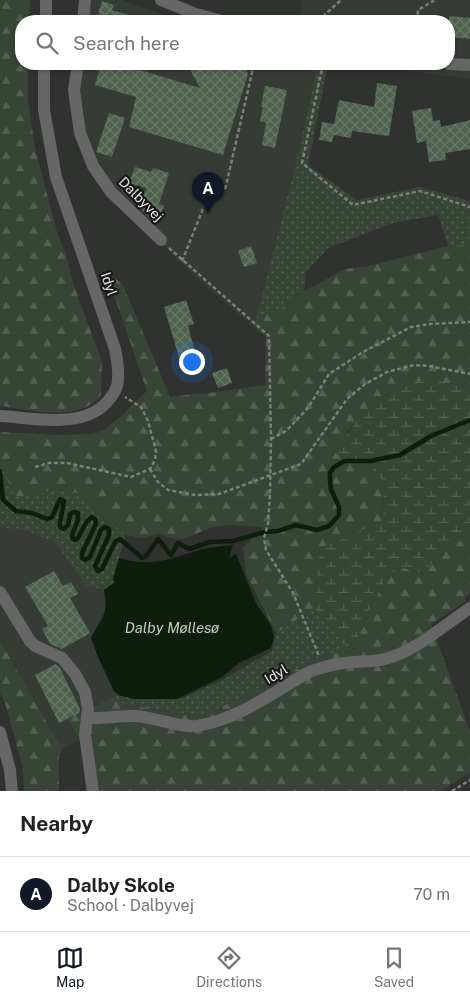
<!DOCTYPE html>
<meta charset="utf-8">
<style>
:root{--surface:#fff;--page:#f2f2f2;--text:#202124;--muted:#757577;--line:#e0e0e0;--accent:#111827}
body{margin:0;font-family:"Public Sans",sans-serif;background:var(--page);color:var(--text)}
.you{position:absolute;left:191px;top:361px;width:18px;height:18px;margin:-12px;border:4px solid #fff;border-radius:50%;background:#1a73e8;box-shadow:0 0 0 8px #1a73e833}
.badge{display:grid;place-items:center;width:32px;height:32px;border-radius:50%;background:var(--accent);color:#fff;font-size:16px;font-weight:700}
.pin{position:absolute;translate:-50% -41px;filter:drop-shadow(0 1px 2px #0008)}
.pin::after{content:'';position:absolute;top:26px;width:18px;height:15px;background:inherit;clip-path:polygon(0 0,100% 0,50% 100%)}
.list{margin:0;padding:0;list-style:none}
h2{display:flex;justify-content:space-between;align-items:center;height:65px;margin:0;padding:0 20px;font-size:21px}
h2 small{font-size:16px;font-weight:400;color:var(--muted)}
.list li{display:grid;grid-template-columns:32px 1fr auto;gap:15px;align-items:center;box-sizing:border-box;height:75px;padding:0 20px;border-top:1px solid var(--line)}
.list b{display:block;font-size:19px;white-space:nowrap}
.list p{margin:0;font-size:16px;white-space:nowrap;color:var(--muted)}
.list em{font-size:16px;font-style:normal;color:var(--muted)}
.icon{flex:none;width:28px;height:28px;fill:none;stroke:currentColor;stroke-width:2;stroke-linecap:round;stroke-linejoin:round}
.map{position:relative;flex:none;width:470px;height:791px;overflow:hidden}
.search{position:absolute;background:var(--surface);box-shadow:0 1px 4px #0004;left:15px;right:15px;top:15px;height:55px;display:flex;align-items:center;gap:12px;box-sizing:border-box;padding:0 18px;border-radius:20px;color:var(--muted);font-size:19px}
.sheet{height:140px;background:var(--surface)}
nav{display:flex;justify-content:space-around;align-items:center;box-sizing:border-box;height:70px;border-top:1px solid var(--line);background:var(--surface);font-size:14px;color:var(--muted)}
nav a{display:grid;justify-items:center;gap:2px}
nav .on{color:var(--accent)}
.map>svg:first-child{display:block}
.built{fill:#363c35}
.grass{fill:url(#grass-dots)}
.forest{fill:url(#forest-firs)}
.wetland{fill:url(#wetland-marsh)}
.water{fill:#0d1e0c}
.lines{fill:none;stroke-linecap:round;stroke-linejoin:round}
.stream{stroke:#0d1e0c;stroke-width:4.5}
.building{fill:url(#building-cross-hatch)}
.path{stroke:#7c7d7c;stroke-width:2.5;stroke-dasharray:4 2.5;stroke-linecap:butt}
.minor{stroke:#656665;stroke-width:12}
.labels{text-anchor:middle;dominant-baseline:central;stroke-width:4.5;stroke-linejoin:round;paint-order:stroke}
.street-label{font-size:14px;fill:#e0e1e0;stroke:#181918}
.water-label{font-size:15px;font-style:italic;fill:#afd7ac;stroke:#181918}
</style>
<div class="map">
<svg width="470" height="791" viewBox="0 0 470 791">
<defs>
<pattern id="grass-dots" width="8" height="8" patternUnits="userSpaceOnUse" patternTransform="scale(1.25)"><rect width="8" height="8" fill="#364535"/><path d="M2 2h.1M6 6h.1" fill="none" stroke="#536052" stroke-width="1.8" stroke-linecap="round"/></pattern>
<pattern id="forest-firs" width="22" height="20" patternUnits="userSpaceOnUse" patternTransform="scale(1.25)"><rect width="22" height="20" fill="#364535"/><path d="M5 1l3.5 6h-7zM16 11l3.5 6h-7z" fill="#536052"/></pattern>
<pattern id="wetland-marsh" width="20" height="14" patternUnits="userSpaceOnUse" patternTransform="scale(1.25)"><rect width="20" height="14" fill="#364535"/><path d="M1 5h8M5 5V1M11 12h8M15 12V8" fill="none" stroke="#536052"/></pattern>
<pattern id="building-cross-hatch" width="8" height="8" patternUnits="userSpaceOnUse" patternTransform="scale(1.25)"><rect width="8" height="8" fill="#4e624d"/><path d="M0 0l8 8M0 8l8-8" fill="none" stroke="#677866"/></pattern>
</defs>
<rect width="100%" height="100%" fill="#303230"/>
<!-- built -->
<g class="built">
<path d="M 87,0 L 122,0 L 178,21 L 85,21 Z"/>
<path d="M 301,0 L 470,0 L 470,79 L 357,64 L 449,64 L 449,21 L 300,21 Z"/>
<path d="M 81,64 L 318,64 L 297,158 L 254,327 L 191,273 L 170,252 L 149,230 L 93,161 L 85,139 L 78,91 Z"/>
<path d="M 0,527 L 31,532 L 38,536 L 56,542 L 86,586 L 104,590 L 106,609 L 91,638 L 109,682 L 114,691 L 119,695 L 67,719 L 80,740 L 62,749 L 0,639 Z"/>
</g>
<!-- grass -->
<g class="grass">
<path d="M 318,64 L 328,64 L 308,165 L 357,200 L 420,187 L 470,201 L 470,245 L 448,246 L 438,215 L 393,223 L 328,248 L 306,272 L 304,291 L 284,307 L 256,319 L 297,158 Z"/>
<path d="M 0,462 L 3,467 L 5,475 L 33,496 L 56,488 L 80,494 L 126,535 L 113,579 L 114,582 L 104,590 L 86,586 L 55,542 L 38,536 L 31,532 L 0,527 Z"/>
<path d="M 314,608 L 351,652 L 326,654 L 212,712 L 191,716 L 119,703 L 115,696 L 183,698 L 224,679 L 272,651 L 276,633 Z"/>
</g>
<!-- forest -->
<g class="forest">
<path d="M 0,0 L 30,0 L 29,21 L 21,21 L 21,64 L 28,64 L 28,101 L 35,148 L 57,232 L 67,258 L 73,283 L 102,362 L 101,395 C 80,423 30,410 0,406 Z"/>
<path d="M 470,245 L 470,387 L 429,379 L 388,393 L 372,405 L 347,432 L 374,466 L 384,485 L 383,521 L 320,548 L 314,608 L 276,633 L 246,574 L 243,548 L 264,527 L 231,525 L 213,527 L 182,539 L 175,539 L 158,534 L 142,538 L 126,535 L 80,494 L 56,488 L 33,496 L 15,497 L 0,462 L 0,432 L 60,435 L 91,434 L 104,430 L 124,414 L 131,406 L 147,391 L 108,278 L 114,277 L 123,285 L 170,397 L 201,393 L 202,394 L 265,385 L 266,337 L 254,327 L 256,319 L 284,307 L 305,291 L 345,269 L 368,266 L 448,246 Z"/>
<path d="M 470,534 L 470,594 L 465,597 L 465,602 L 431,624 L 470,731 L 470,773 L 440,791 L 86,791 L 80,740 L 67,719 L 115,696 L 119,703 L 191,716 L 212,712 L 326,654 L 351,652 L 387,575 L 404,568 L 425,574 L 435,558 Z"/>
<path d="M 0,640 L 62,749 L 59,756 L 59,791 L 24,791 L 23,769 L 5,703 L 0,693 Z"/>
</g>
<!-- wetland -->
<path class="wetland" d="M 429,379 L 470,387 L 470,534 L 435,558 L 425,574 L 404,568 L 387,575 L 351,652 L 314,608 L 320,548 L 383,521 L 384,485 L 374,466 L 335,453 C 359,413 382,388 429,379 Z"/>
<!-- water -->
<path class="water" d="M 233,545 L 229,558 L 236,554 L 256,603 L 271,626 L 274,637 L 271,648 L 239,663 L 222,677 L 177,699 L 133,699 L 119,695 L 114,691 L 98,657 L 91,638 C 102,617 109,615 104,590 L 114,583 L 113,579 L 119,558 C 154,568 170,558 203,549 C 212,547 223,546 233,545 Z"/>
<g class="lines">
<!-- stream -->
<path class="stream" d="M 0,471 L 3,500 L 16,511 L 32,513 L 47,519 L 52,517 L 60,499 L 64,501 L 60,523 L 60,527 L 64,529 L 68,525 L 70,514 L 74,512 L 78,513 L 78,520 L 72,535 L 73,539 L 76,540 C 83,533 83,522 92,517 L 95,519 L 96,524 L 82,553 L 82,558 L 85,560 L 90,557 L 101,530 L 105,527 L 109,529 L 109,535 L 95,566 L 98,571 L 102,569 L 115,542 L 120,539 L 142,558 L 146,556 L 158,539 L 171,555 L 178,543 L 189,549 L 210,542 L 233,541 L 265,532 L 278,531 L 296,525 L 317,530 L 329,526 L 339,515 L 339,507 L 331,489 L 330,481 L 330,473 L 334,467 L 345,461 L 370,461 L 400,455 L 431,436 L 470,420"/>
</g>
<!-- building -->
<g class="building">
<path d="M 102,1 L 114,5 L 112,10 L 139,18 L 139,21 L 96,21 Z"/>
<path d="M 449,16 L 470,18 L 470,39 L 449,37 Z"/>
<path d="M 101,64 L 120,64 L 200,88 L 187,64 L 243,64 L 248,74 L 223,155 L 129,127 L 136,97 L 95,85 Z"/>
<path d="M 377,83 L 397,86 L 389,136 L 352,131 L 351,138 L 334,135 L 332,142 L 319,140 L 322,122 L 334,124 L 339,100 L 374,107 Z"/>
<path d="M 265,86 L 287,90 L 275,148 L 262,145 L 266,123 L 260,121 L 263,107 L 261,107 Z"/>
<path d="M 431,108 L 433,121 L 440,120 L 441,127 L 470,120 L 470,149 L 445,153 L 446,160 L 429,162 L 426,141 L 417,143 L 412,111 Z"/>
<path d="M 109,113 L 125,118 L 112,157 L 96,152 Z"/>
<path d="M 135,167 L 151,172 L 153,168 L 169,173 L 159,204 L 164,206 L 159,221 L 150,218 L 141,209 L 140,207 L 146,188 L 129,183 Z"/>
<path d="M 251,246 L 257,263 L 244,267 L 238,251 Z"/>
<path d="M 186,300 L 194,324 L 188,326 L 195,352 L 179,357 L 164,307 Z"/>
<path d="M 227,368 L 232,383 L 218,388 L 212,373 Z"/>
<path d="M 54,571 L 63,586 L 71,582 L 78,594 L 70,598 L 90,633 L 62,649 L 50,644 L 42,629 L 48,626 L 25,587 Z"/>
<path d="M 56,664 L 60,668 L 80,709 L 79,713 L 59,723 L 35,675 Z"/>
</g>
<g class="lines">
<!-- path -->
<g class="path">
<path d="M 318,21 L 341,0"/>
<path d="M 417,21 L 418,10 L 435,0"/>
<path d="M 323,64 L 302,163 L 353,205 L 420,191 L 470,207"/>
<path d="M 169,248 L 269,336 L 271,439 L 270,494 L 268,524 L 264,538 L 266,550 L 293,593 L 319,656"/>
<path d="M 182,261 L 213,184 L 225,190 L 254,64"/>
<path d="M 271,439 L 286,431 L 308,408 L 329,374 L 363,352 L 411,327 L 430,324 L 470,322"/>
<path d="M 35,467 L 49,463 L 67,463 L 131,477 L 150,469 L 155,460 L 156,451 L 148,421 L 141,407 L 125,397"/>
<path d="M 150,469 L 158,482 L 168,490 L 195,495 L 219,494 L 301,464 L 347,399 L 365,384 L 387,372 L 414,365 L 429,366 L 470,374"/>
<path d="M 452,791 L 470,780"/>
</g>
<!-- minor -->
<g class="minor">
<path d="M 161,0 L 196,14 L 222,21"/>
<path d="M 46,21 L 46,0"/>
<path d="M 83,21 L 85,0"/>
<path d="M 78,64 L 74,90 L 80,133 L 93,166 L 111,192 L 161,240"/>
<path d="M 449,64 L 470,65"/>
<path d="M 0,416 C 35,418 88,431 111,397 C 115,392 118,386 118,379 C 119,369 117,359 115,349 L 56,177 L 44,110 L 44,64"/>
<path d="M 0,592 L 30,641 L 35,646 L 62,658 L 75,674 L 85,692 L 88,709 L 85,735 L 93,791"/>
<path d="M 87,718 C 103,719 118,716 133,716 C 152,716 179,728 197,726 C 239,719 274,692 309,672 C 324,666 339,663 354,662 C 364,661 375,662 385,659 C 416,651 443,626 470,608"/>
<path d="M 0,732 L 10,770 L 12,791"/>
</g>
</g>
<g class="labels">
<!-- street labels -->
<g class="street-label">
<text transform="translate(141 199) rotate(45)">Dalbyvej</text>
<text transform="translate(109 284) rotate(71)">Idyl</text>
<text transform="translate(276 674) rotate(-31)">Idyl</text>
</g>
<!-- water labels -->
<g class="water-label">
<text x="172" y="627">Dalby Møllesø</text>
</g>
</g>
</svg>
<div class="you"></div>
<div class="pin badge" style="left:208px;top:213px">A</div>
<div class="search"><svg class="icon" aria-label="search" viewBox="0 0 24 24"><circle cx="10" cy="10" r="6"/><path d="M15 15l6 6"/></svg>Search here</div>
</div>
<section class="sheet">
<h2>Nearby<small></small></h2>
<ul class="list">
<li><span class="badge">A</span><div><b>Dalby Skole</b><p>School · Dalbyvej</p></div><em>70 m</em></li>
</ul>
</section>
<nav>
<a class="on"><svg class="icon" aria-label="map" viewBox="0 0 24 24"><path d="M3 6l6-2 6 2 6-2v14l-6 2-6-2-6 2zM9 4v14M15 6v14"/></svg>Map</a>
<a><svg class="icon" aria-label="directions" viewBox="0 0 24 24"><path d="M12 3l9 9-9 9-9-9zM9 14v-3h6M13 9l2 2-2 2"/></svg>Directions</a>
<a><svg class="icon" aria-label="saved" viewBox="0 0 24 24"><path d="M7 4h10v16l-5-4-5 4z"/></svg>Saved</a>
</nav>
